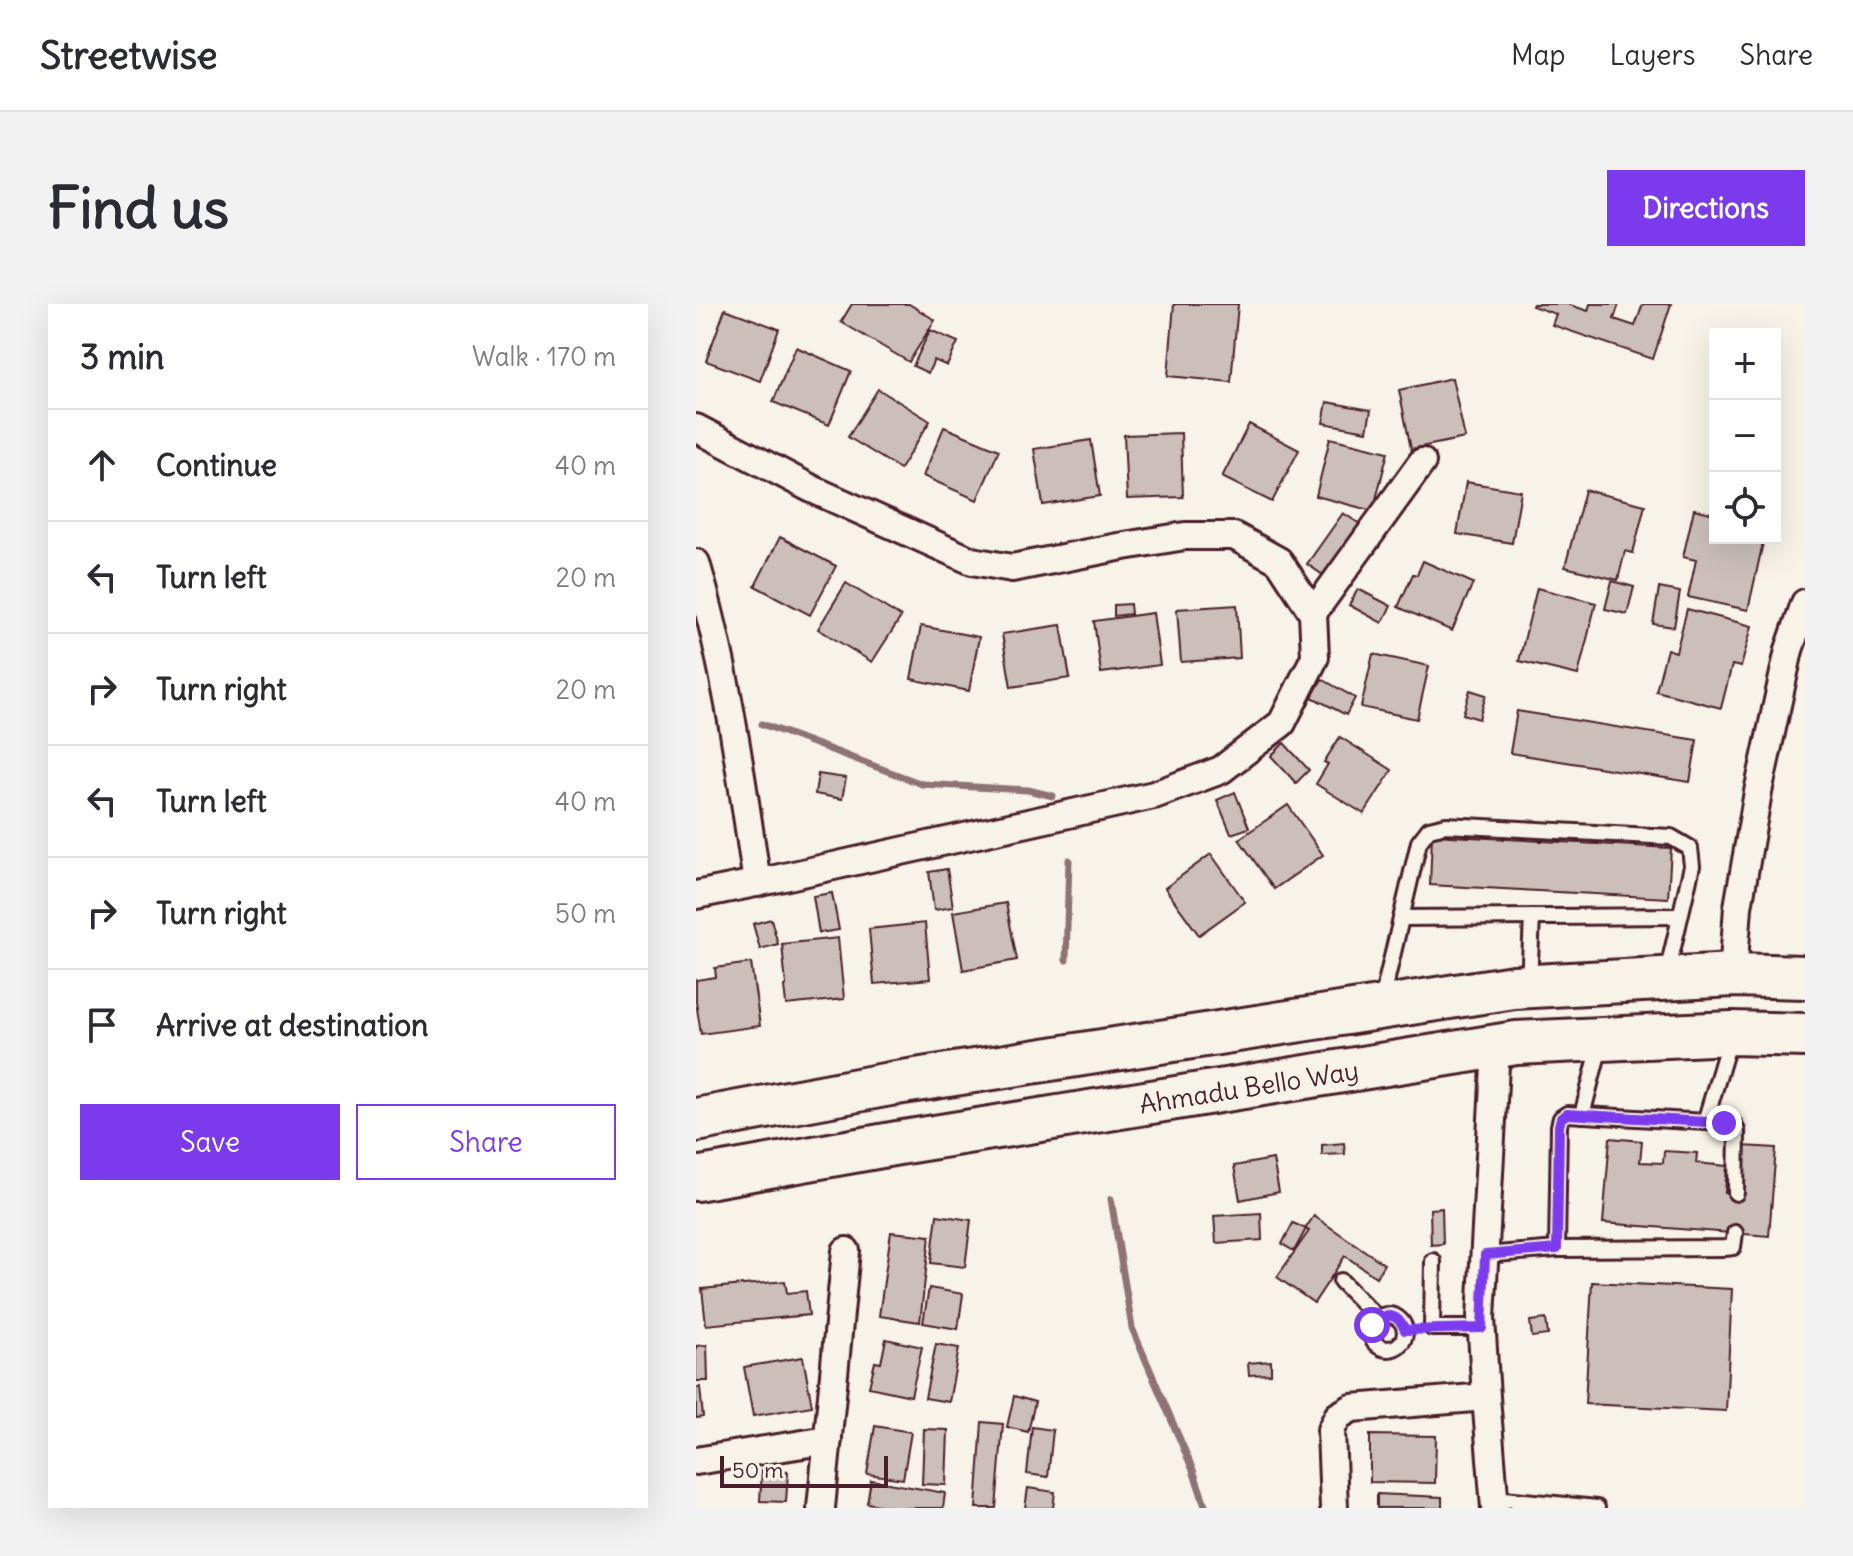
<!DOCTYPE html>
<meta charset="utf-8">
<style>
:root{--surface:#fff;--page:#f2f2f3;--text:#2b2b33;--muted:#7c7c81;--line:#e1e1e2;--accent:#7c3aed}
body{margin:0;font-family:Delius,sans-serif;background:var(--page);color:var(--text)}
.controls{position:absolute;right:24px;top:24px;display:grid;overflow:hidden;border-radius:0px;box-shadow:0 8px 32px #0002}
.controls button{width:72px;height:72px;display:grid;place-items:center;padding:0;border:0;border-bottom:2px solid var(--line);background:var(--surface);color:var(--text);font:40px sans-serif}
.scale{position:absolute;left:24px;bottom:20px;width:168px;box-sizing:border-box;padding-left:8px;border:4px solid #4a1f2b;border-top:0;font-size:22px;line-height:28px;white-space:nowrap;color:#4a1f2b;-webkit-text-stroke:6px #f7f3e8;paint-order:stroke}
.stop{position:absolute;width:24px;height:24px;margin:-18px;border:6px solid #7c3aed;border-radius:50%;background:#fff}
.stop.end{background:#7c3aed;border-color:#fff;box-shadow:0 2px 8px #0008}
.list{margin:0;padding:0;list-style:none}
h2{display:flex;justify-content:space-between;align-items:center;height:104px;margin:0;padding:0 32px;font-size:34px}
h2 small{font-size:26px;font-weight:400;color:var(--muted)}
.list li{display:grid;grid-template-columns:52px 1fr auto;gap:24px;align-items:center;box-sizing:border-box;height:112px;padding:0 32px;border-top:2px solid var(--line)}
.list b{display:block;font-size:30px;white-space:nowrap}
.list em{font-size:26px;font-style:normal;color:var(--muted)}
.actions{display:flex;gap:16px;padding:24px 32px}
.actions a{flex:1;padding:18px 0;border:2px solid var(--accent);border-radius:0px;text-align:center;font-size:28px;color:var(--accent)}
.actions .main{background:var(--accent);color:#fff}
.icon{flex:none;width:44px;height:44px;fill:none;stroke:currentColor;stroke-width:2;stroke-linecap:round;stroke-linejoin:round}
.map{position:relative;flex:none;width:1109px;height:1204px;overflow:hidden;border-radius:0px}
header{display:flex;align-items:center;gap:48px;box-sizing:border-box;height:112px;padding:0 40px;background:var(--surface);border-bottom:2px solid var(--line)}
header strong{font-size:38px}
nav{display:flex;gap:44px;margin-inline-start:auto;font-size:28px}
.intro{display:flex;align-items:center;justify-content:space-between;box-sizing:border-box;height:192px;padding:0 48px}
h1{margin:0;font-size:56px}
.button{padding:20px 36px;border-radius:0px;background:var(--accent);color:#fff;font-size:28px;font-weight:700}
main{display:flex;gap:48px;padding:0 48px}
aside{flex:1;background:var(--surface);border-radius:0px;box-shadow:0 8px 32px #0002}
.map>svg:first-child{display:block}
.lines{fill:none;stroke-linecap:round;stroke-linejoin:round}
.stream{stroke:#8e7275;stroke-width:7}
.building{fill:#ccbfb9;stroke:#4a1f2b;stroke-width:2}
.service-casing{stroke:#4a1f2b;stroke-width:20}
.minor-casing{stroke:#4a1f2b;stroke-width:32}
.primary-casing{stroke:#4a1f2b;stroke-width:48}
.service{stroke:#f7f3e8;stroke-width:14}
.minor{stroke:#f7f3e8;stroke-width:26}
.primary{stroke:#f7f3e8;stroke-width:42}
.route{stroke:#7c3aed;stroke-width:10}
.labels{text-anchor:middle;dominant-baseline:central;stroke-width:7;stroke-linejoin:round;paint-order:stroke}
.street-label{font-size:26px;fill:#4a1f2b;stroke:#f7f3e8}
</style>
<header>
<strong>Streetwise</strong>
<nav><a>Map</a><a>Layers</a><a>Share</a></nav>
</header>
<div class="intro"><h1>Find us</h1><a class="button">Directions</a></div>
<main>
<aside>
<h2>3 min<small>Walk · 170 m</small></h2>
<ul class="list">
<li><svg class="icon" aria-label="ahead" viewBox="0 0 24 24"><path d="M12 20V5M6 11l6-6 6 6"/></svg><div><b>Continue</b></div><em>40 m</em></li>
<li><svg class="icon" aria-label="left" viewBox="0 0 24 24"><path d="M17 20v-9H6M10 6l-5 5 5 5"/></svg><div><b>Turn left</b></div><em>20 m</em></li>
<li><svg class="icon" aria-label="right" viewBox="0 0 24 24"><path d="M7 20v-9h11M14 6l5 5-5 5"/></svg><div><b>Turn right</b></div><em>20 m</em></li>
<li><svg class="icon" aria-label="left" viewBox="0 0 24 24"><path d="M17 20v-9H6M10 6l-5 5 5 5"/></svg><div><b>Turn left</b></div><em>40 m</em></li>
<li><svg class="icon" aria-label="right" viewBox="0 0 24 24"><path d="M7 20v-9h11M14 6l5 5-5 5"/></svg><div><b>Turn right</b></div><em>50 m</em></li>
<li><svg class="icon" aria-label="arrive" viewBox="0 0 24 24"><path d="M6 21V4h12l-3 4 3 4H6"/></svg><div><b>Arrive at destination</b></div></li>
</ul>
<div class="actions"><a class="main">Save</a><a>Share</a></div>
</aside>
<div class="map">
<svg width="1109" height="1204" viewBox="0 0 1109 1204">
<rect width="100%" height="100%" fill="#f7f3e8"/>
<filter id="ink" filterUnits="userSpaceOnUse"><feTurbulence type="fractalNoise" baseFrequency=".0125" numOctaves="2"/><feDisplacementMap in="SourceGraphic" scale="16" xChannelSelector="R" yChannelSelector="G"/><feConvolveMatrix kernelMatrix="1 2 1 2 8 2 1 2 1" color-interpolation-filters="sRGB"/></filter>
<g filter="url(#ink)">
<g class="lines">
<!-- stream -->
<g class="stream">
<path d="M 66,420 L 226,480 L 332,486 L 357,492"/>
<path d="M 370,656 L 373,556"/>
<path d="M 415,895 L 436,1024 L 497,1166 L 510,1204"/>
</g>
</g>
<!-- building -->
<g class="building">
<path d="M 156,0 L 213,0 L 239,16 L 213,58 L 145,18 Z"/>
<path d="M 478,0 L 542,0 L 535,78 L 472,72 Z"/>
<path d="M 837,0 L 871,0 L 892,7 L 894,0 L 923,0 L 918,15 L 939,22 L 947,0 L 975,0 L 957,55 L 856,21 L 860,10 L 836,2 Z"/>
<path d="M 29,5 L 83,25 L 64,77 L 10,57 Z"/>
<path d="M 234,26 L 262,38 L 251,62 L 238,56 L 232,69 L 217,62 Z"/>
<path d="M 100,43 L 155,67 L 133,121 L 77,98 Z"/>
<path d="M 756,74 L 769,134 L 715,145 L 703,86 Z"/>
<path d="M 182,85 L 234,117 L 204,165 L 152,133 Z"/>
<path d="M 631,98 L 675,106 L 671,127 L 627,119 Z"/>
<path d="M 553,120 L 603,146 L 576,198 L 526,173 Z"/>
<path d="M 248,123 L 303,146 L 281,196 L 227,172 Z"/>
<path d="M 485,129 L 487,193 L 431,195 L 428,131 Z"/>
<path d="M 634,134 L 692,148 L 677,207 L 620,192 Z"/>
<path d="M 395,136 L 404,192 L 347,201 L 338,145 Z"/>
<path d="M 770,178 L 825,187 L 816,239 L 761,230 Z"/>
<path d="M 889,186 L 949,201 L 937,249 L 929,247 L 922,276 L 869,263 Z"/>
<path d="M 998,205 L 1019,210 L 1019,234 L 1068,234 L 1052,306 L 992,293 L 1000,256 L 987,253 Z"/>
<path d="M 647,209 L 664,220 L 627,271 L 611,260 Z"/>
<path d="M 84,233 L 140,262 L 114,311 L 59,282 Z"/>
<path d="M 727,257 L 777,279 L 756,327 L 702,303 L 717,270 L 721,271 Z"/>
<path d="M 916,277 L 938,283 L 931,310 L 909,305 Z"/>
<path d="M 150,279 L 205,313 L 176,358 L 122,325 Z"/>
<path d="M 841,284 L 900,299 L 882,371 L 823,357 Z"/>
<path d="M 963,284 L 984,288 L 978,323 L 957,320 Z"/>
<path d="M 662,285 L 695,302 L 686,319 L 653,301 Z"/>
<path d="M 434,300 L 435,310 L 418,312 L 418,301 Z"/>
<path d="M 541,301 L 544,354 L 485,358 L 481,305 Z"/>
<path d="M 991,305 L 1056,322 L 1045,363 L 1036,361 L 1025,404 L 960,387 L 971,345 L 980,348 Z"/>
<path d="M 457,309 L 464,361 L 405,369 L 398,317 Z"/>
<path d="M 365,321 L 374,374 L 315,383 L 306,330 Z"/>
<path d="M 225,322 L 283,333 L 273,387 L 215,375 Z"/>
<path d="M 677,350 L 733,362 L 721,415 L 665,403 Z"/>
<path d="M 626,375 L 659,394 L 650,411 L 616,393 Z"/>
<path d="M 774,386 L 790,391 L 783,415 L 767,410 Z"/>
<path d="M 821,407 L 1001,436 L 994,478 L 814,449 Z"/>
<path d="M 644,433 L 696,466 L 668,510 L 620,480 L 632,460 L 628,458 Z"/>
<path d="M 588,439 L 613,466 L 600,479 L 575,452 Z"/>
<path d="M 122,470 L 150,474 L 146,495 L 119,490 Z"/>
<path d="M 539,488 L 553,524 L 535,530 L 521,496 Z"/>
<path d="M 592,501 L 627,551 L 578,585 L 543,535 Z"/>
<path d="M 736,531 L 975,544 L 972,594 L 734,581 Z"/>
<path d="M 515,550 L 549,598 L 503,631 L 469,584 Z"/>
<path d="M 251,565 L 257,603 L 238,606 L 233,568 Z"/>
<path d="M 136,589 L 143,626 L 123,629 L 117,592 Z"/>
<path d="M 310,599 L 321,656 L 267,666 L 257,608 Z"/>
<path d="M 75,615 L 82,640 L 64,645 L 57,620 Z"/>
<path d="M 229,619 L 234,675 L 178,680 L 173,625 Z"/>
<path d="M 142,634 L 148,695 L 90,701 L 88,682 L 90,681 L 86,640 Z"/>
<path d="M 55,659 L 64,722 L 5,730 L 0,698 L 0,676 L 20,673 L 19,664 Z"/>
<path d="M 914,834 L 946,837 L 944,858 L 967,859 L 968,847 L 1001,849 L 1000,859 L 1031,862 L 1029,888 L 1040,889 L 1047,842 L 1080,844 L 1073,932 L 907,919 Z"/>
<path d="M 648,839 L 649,850 L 626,851 L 626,841 Z"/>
<path d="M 577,855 L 583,888 L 544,896 L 538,862 Z"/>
<path d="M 746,904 L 747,940 L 735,941 L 734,905 Z"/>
<path d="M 565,909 L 566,936 L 520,939 L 518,912 Z"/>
<path d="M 241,911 L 275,916 L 269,963 L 235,959 Z"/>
<path d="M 618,912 L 688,960 L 680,973 L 649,952 L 618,999 L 581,973 L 613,927 L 609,925 Z"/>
<path d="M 597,919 L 610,925 L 598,947 L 586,940 Z"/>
<path d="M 195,928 L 234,932 L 224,1018 L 183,1012 Z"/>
<path d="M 89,977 L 91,989 L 110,987 L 113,1011 L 10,1021 L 6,985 Z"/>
<path d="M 896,978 L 1036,985 L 1030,1107 L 889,1100 Z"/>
<path d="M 233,984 L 267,990 L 262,1025 L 227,1019 Z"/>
<path d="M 850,1015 L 852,1031 L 836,1033 L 834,1017 Z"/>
<path d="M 190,1035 L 226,1043 L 215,1092 L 173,1083 L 179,1058 L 185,1059 Z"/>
<path d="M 240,1040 L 263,1044 L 253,1098 L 229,1094 Z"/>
<path d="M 11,1041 L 12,1077 L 0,1077 L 0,1042 Z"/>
<path d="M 107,1053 L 116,1102 L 57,1112 L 48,1063 Z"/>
<path d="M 575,1057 L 575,1070 L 553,1071 L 552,1059 Z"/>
<path d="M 4,1083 L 7,1113 L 0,1114 L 0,1084 Z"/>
<path d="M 318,1092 L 339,1098 L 332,1128 L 311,1123 Z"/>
<path d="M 286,1118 L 307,1120 L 300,1204 L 280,1204 Z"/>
<path d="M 179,1122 L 215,1128 L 207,1175 L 171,1170 Z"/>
<path d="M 336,1123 L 357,1126 L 352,1173 L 331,1170 Z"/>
<path d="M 228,1125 L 252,1126 L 250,1181 L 226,1180 Z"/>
<path d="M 674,1131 L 740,1132 L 739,1179 L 674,1178 Z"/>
<path d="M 66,1166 L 92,1168 L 90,1198 L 64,1197 Z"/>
<path d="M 175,1176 L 249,1189 L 247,1204 L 200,1204 L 171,1199 Z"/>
<path d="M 332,1184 L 359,1188 L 357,1204 L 329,1204 Z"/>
<path d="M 681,1190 L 746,1193 L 746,1204 L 681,1204 Z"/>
</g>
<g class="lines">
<!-- service casing -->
<g class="service-casing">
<g id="service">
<path d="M 705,614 L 984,612"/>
<path d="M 833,680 L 836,613"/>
<path d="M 685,700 L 723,538 L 733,525 L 750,521 L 975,533 L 994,544 L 996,562 L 971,669"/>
<path d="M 886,811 L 905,738"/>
<path d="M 1009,818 L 1034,734"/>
<path d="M 861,945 L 863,822 L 865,814 L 871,810 L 1028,819 L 1038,821 L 1041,827 L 1040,889"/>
<path d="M 789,951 L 861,945 L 1029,944 L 1037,943 L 1039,929"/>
<path d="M 737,957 L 736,1024 L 786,1024"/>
<path d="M 645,977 L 681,1014"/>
<circle cx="692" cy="1028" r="17"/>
<path d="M 798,1194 L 901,1204"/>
</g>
</g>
<!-- minor casing -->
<g class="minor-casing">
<g id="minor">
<path d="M 0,124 L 116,185 L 276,257 L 316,264 L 422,243 L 489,232 L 538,232 L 583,257 L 617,309 L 619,353 L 586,419 L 525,466 L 458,491 L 79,575 L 0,591"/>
<path d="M 0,259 C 31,364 45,471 61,579"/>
<path d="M 617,309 L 726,158"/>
<path d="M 1037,671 L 1042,603 L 1062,488 L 1093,346 L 1109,299"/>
<path d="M 0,1157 L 132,1136"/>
<path d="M 125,1204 L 150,947"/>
<path d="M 638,1204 L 635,1126 L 642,1112 L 656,1104 L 790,1093"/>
<path d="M 799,1204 L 790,1093 L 785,1014 L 800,743"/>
</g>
</g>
<!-- primary casing -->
<g class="primary-casing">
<g id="primary">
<path d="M 0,816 L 194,780 L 818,683 L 1037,671 L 1109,673"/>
<path d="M 0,875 L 202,839 L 820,739 L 1036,729 L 1109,731"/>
</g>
</g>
<!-- service -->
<use href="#service" class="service"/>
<!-- minor -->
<use href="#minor" class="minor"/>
<!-- primary -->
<use href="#primary" class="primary"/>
</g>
</g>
<g class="lines" filter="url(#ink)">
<!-- route -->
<path class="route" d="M 676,1021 C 687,1007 702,1009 709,1026 L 786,1024 L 789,951 L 861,945 L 863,822 L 865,814 L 871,810 L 1028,819"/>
</g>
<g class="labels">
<!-- street labels -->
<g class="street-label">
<text transform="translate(553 783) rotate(-9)">Ahmadu Bello Way</text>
</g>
</g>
</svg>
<div class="controls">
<button>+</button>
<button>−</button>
<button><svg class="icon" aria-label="locate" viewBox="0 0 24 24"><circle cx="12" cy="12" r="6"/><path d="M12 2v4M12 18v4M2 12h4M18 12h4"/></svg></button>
</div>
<div class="scale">50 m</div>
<div class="stop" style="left:676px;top:1021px"></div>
<div class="stop end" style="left:1028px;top:819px"></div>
</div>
</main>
